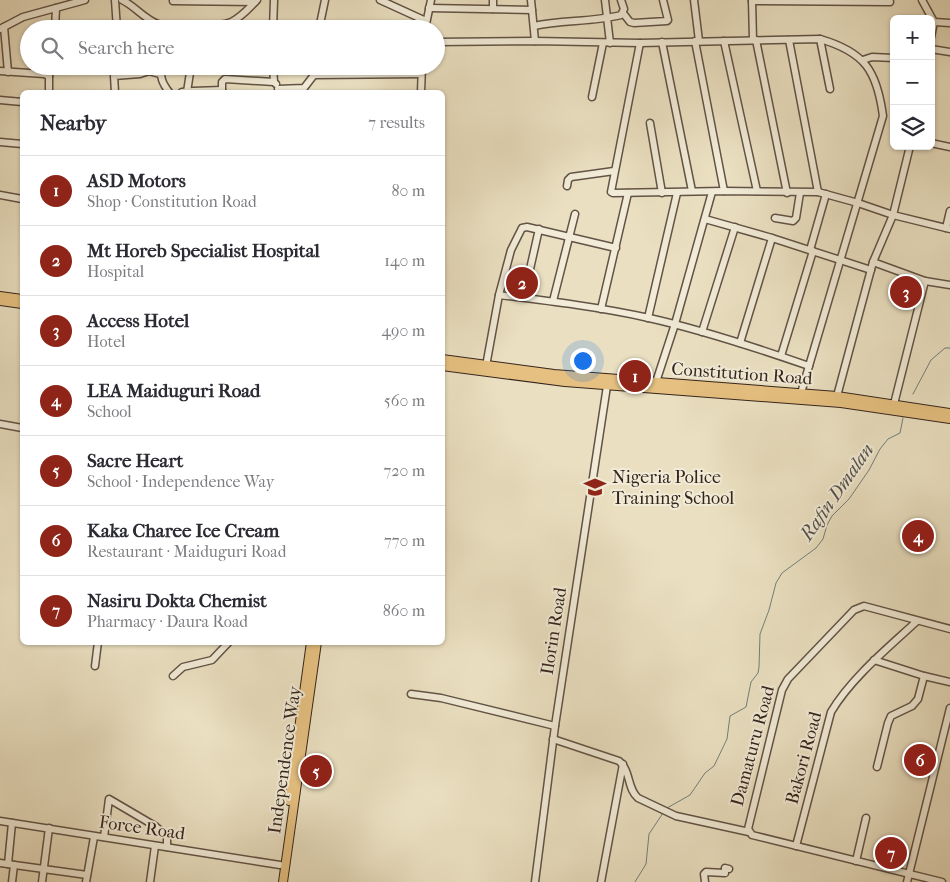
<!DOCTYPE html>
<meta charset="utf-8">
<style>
:root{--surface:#fff;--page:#f7f7f7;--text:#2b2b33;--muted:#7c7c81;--line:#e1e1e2;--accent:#8f2418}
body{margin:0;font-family:"IM FELL French Canon",serif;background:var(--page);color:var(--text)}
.controls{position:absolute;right:15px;top:15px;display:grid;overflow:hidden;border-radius:8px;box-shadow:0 1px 4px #0004}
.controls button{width:45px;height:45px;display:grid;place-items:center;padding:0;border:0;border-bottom:1px solid var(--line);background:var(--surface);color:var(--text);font:25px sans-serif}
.you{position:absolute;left:582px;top:360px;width:18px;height:18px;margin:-12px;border:4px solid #fff;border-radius:50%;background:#1a73e8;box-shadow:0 0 0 8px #1a73e833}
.badge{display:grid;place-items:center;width:32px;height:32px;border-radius:50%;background:var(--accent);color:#fff;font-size:16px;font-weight:700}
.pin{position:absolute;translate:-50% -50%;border:2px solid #fff;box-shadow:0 1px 5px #0006}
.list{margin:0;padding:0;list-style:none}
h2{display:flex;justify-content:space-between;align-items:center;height:65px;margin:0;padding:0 20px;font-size:21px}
h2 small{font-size:16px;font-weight:400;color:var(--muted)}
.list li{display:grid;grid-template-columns:32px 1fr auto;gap:15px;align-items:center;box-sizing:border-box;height:70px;padding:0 20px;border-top:1px solid var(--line)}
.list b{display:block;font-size:19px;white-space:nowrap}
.list p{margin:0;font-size:16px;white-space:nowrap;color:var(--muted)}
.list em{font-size:16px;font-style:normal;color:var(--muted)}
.icon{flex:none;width:28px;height:28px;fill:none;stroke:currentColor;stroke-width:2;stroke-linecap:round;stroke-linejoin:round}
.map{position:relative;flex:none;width:950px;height:882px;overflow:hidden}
.search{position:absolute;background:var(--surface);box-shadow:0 1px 4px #0004;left:20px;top:20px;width:425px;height:55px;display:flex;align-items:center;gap:12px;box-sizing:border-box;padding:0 18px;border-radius:28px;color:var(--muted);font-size:19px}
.panel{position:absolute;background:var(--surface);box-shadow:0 1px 4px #0004;left:20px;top:90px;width:425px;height:555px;border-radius:8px}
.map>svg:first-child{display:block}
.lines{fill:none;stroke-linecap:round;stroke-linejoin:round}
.stream{stroke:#727f7c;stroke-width:1}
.minor-casing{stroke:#625346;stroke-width:9}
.major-casing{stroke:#35241d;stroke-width:10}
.minor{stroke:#f1ebd7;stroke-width:6}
.major{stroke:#e5c080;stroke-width:8}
.labels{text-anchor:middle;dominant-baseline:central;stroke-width:4;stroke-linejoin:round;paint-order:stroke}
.street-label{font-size:18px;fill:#35241d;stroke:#f1ebd7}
.poi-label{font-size:18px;fill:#35241d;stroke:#f1ebd7;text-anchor:start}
.water-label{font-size:19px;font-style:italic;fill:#54514d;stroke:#f1ebd7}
</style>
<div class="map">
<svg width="950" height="882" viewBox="0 0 950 882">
<rect width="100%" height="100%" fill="#eae0c1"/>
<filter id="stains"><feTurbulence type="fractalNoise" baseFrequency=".004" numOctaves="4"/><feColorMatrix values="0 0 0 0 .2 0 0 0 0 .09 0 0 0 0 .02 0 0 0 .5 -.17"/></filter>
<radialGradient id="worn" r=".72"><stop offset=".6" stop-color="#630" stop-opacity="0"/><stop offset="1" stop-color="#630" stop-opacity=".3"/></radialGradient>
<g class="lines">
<!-- stream -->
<g class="stream">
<path d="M 913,394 L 931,360 L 945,348 L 950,348"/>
<path d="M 667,808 L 690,795 L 705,773 L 714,766 L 727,739 L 730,716 L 746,707 L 751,682 L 758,673 L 759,667 L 760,634 L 769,610 L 776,583 L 782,573 L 816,548 L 823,539 L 827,525 L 832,516 L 849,499 L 869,470 L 880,449 L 888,439 L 900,433 L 903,418"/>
<path d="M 635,882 L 646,864 L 649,834 L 663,813"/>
</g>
<!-- minor casing -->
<g class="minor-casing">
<g id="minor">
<path d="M 115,0 L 117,29"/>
<path d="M 122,0 C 135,6 144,19 158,24 C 168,28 220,27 231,22 C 242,17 249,8 257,0"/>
<path d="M 380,0 L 426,21"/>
<path d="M 531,0 L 535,41"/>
<path d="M 605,0 L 610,43"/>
<path d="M 694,0 L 699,41"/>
<path d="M 752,0 L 753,40"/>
<path d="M 922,0 L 934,22 L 931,37"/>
<path d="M 173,1 L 255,2"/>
<path d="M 752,1 L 890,2"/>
<path d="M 429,8 L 532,10"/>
<path d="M 493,9 L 493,0"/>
<path d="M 623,13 L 630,22 L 634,23 L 667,21 L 668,20 L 663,0"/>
<path d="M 934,22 L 950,23"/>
<path d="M 534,26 C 563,20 592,22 621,15 L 624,9 L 621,0"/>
<path d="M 4,27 L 8,72"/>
<path d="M 0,29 L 23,17 L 85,0"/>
<path d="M 55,29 L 56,8"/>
<path d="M 273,29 L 274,0"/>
<path d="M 319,29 L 325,0"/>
<path d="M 425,29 L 431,0"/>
<path d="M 820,39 L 830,89"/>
<path d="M 756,40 L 787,193"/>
<path d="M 789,40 L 818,192"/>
<path d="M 695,41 L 724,191"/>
<path d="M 724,41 L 757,191"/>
<path d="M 436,42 L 535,41 L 640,43 L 820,39 C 865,52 877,71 883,116 L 801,393"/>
<path d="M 662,42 L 692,191"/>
<path d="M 640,43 L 611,192 L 613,193 L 724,191 L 818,192 L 858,203 L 893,215 L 950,229"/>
<path d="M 931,49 L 950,52"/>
<path d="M 863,60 L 872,57 L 894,58"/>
<path d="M 146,66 L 149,71 L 160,74"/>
<path d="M 162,66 C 159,77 163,84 169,92"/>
<path d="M 273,66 L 274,82 L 276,84"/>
<path d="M 0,71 L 44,74 L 49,76"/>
<path d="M 278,89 L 304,88 L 314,75 L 421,74"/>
<path d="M 49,92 L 49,66"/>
<path d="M 115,92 L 114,76 L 140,74 L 149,71"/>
<path d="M 182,92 L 193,91 L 222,90"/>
<path d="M 187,92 L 191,66"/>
<path d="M 222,92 L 222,82 L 225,79 L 274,82"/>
<path d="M 421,92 L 422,66"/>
<path d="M 592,97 L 603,43"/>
<path d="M 0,100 L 22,102"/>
<path d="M 650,123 L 662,193"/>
<path d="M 0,142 L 22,144"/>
<path d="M 931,143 L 950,147"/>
<path d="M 567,186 L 568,180 L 571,177 L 614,171"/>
<path d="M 0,195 L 22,199"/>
<path d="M 775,218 L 793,221 L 796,218 L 800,193"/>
<path d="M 705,219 L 772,238 L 871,270"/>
<path d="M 946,228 L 950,211"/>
<path d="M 810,250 L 826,194"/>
<path d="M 873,262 L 925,281 L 950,285"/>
<path d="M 530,269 L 539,229"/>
<path d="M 499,295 C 549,301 600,307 649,318 C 703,330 757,348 809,366"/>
<path d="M 553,301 L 575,214"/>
<path d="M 601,309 L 628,193"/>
<path d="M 648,318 L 677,193"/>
<path d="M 702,332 L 735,227"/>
<path d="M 740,343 L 772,238"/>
<path d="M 781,356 L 813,251"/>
<path d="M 486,366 L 499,295 L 511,250 L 522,228 L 527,227 L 616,248"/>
<path d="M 656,382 L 675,324 L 712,192"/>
<path d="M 837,396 L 873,262 L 893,215 L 910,146"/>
<path d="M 894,404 L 925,281"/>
<path d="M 0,424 L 22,428"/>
<path d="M 874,660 L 924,676 L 950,682"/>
<path d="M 95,666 L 98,642"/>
<path d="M 173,676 L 183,667 L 212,660 L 229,642"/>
<path d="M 411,694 L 441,698 L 555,726"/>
<path d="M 553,739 L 619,761 C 631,771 627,789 638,798 L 676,816 L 749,832"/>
<path d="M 877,767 L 888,723 L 891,716 L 912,706 L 918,699 L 924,676"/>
<path d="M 0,821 L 280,865"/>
<path d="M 104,837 L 109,799 L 155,826 L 167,836 L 167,847"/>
<path d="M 796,846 L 831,712 C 851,678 889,647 917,621"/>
<path d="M 856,861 L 866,818"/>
<path d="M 0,863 L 87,875"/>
<path d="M 8,864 L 12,823"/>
<path d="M 12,882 L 14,865"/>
<path d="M 42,882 L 49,828"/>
<path d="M 86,882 L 94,837"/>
<path d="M 150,882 L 155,846"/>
<path d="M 535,882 L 555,726 L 607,386"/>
<path d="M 601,882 L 623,764"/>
<path d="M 705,882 L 704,874 L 706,872 L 725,873 L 725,868 L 729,869"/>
<path d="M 907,882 L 950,708"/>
<path d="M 942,882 L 752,835 L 748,829 L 782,690 L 788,679 L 854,610 L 864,606 L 950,629"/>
</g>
</g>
<!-- major casing -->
<g class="major-casing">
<g id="major">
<path d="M 0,296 L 22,299"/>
<path d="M 0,301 L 22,304"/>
<path d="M 442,359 L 554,374 L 837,396 L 950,413"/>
<path d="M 442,366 L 565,382 L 841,403 L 950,419"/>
<path d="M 289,801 L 311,642"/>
<path d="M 283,882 L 317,642"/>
</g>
</g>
<!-- minor -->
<use href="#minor" class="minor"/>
<!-- major -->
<use href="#major" class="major"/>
</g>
<!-- icons -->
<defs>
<g id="university-bare" transform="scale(1.725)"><path d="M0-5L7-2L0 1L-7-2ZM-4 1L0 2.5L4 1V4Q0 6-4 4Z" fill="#8f2418" stroke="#f1ebd7" stroke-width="2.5" paint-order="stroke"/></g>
</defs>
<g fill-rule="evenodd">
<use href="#university-bare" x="595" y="487"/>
</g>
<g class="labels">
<!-- street labels -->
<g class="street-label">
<text transform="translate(742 374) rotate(4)">Constitution Road</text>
<text transform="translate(554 631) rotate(-81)">Ilorin Road</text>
<text transform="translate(753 746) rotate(-75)">Damaturu Road</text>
<text transform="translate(804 758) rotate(-75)">Bakori Road</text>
<text transform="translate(285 760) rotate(-82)">Independence Way</text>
<text transform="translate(142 828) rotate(8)">Force Road</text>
</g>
<!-- poi labels -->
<g class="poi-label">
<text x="612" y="477">Nigeria Police<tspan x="612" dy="21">Training School</tspan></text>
</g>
<!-- water labels -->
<g class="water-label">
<text transform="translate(837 492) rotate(-55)">Rafin Dmalan</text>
</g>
</g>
<rect width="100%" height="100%" filter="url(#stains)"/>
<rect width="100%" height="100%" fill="url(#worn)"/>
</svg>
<div class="controls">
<button>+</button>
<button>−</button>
<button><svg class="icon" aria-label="layers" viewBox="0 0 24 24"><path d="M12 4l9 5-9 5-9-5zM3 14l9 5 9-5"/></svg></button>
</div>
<div class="you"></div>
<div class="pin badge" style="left:635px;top:376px">1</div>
<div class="pin badge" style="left:522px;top:283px">2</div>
<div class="pin badge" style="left:906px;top:292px">3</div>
<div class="pin badge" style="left:918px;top:536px">4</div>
<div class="pin badge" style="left:316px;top:771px">5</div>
<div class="pin badge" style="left:920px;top:760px">6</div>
<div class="pin badge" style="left:891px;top:853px">7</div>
<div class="search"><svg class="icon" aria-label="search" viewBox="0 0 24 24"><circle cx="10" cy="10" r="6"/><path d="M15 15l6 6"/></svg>Search here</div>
<section class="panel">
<h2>Nearby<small>7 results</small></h2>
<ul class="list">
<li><span class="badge">1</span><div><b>ASD Motors</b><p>Shop · Constitution Road</p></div><em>80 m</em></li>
<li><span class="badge">2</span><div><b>Mt Horeb Specialist Hospital</b><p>Hospital</p></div><em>140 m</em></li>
<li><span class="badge">3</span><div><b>Access Hotel</b><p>Hotel</p></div><em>490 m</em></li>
<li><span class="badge">4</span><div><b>LEA Maiduguri Road</b><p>School</p></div><em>560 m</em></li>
<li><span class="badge">5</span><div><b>Sacre Heart</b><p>School · Independence Way</p></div><em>720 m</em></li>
<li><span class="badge">6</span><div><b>Kaka Charee Ice Cream</b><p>Restaurant · Maiduguri Road</p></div><em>770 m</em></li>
<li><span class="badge">7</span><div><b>Nasiru Dokta Chemist</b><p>Pharmacy · Daura Road</p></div><em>860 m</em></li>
</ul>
</section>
</div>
